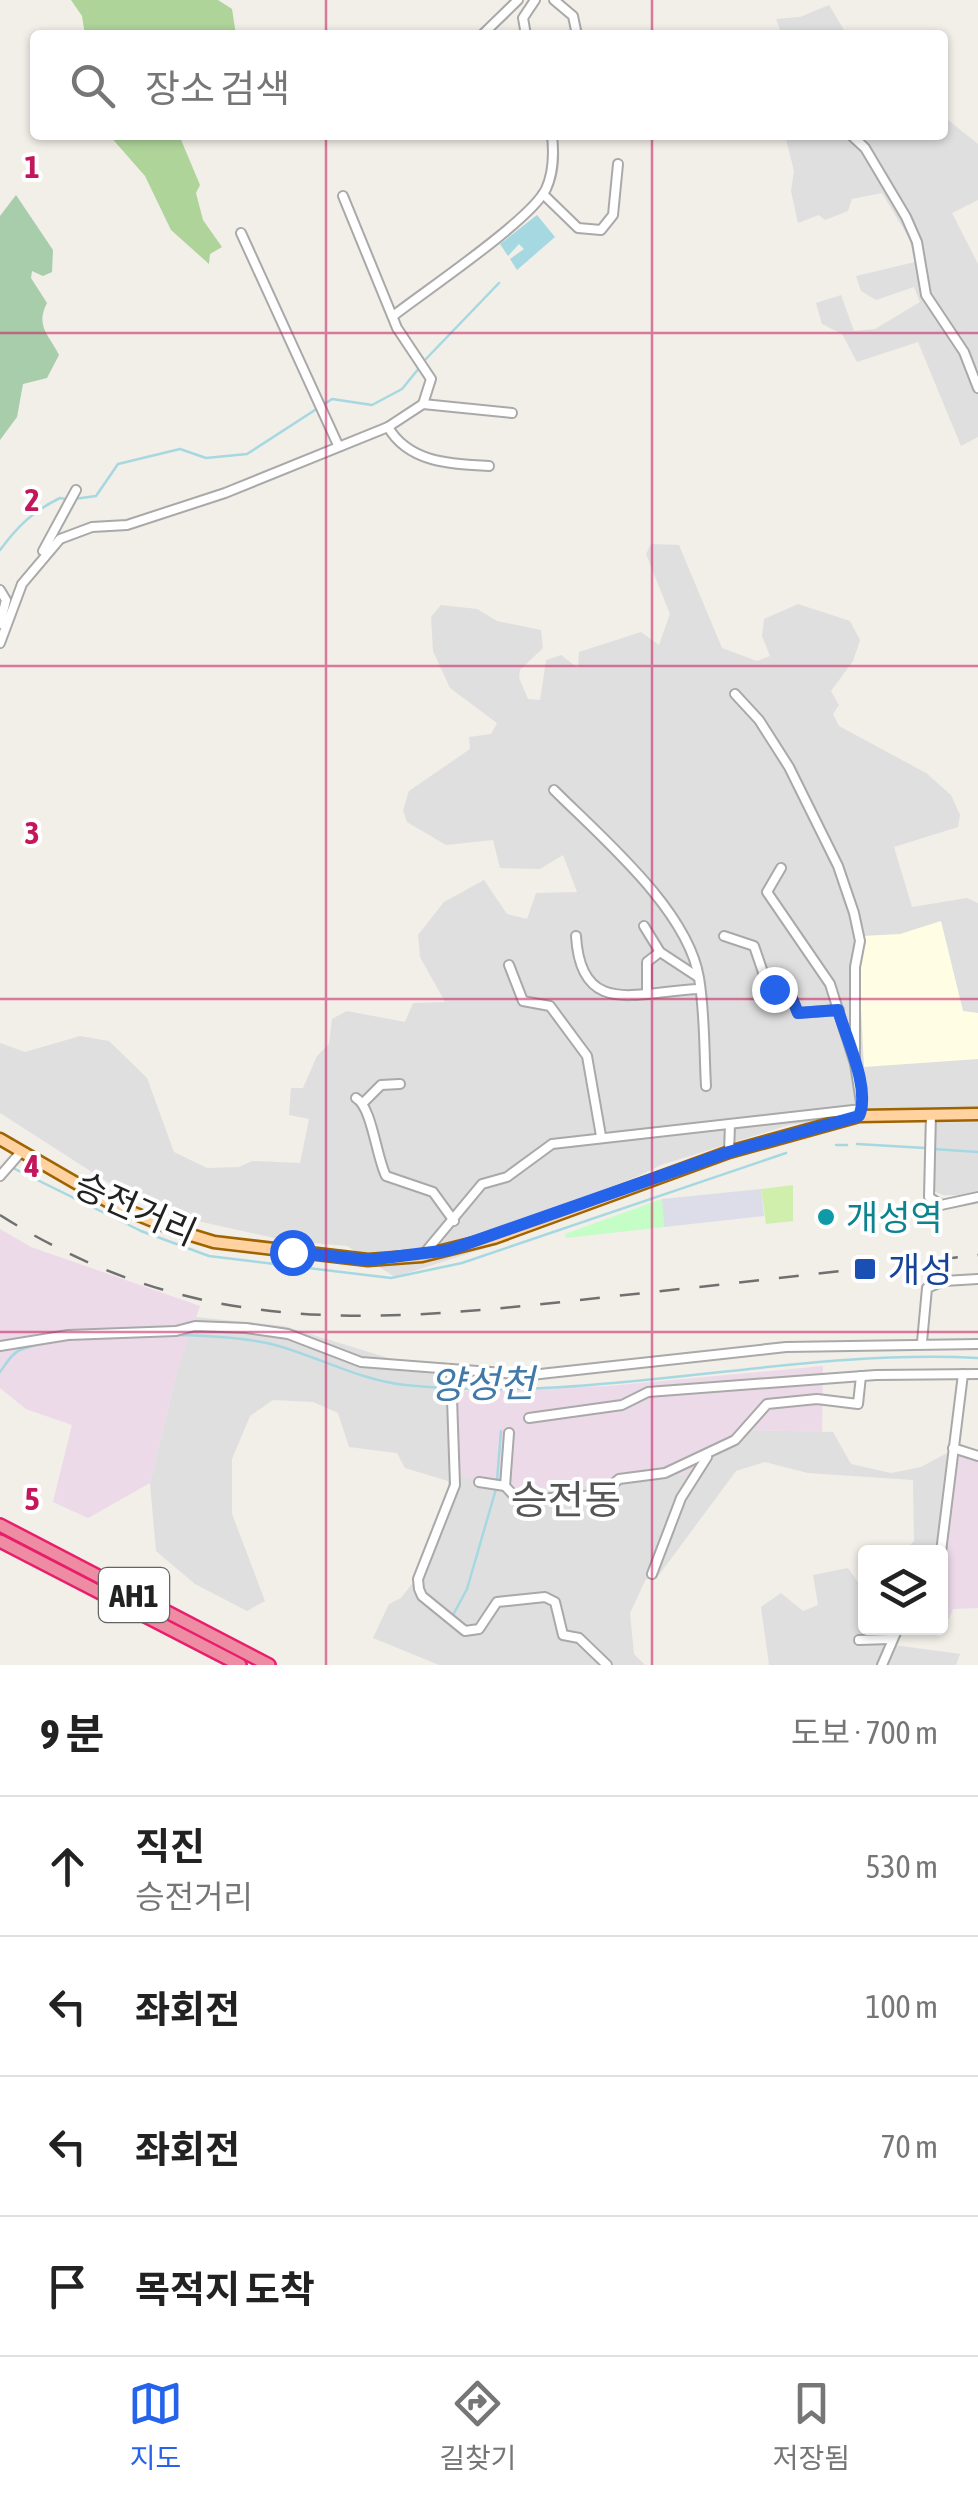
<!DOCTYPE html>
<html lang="ko">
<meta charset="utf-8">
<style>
:root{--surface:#fff;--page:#f6f6f6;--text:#222;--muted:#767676;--line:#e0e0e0;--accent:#2563eb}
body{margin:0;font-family:"Asap Condensed","Noto Sans KR",sans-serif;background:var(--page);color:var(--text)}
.controls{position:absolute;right:30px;bottom:30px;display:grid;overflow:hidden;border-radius:10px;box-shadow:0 2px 8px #0004}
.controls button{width:90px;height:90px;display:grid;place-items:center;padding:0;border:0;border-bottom:2px solid var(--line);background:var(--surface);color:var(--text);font:50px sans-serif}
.stop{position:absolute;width:30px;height:30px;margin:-22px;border:8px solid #2563eb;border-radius:50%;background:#fff}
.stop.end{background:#2563eb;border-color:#fff;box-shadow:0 2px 10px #0008}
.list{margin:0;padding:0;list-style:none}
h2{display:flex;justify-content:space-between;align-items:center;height:130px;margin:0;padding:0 40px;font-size:42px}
h2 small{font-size:32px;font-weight:400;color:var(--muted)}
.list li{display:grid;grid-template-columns:65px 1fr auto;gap:30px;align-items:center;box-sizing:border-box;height:140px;padding:0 40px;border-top:2px solid var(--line)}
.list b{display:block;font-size:38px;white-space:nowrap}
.list p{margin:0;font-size:32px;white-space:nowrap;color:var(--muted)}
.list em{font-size:32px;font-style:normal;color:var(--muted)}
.icon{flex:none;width:55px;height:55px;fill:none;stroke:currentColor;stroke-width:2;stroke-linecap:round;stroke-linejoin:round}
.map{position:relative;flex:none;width:978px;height:1665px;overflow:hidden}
.search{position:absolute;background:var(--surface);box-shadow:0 2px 8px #0004;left:30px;right:30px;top:30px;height:110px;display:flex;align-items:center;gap:25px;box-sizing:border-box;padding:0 35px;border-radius:10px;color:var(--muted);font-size:38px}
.sheet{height:690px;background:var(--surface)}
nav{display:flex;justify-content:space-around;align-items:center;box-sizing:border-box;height:140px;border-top:2px solid var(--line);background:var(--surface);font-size:28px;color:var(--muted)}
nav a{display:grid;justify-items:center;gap:5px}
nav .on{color:var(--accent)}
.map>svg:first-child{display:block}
.residential{fill:#e0dfdf}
.industrial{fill:#ecdae9}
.education{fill:#fffee4}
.grass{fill:#d0efac}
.forest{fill:#aed49a}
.cemetery{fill:#a7cdab}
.park{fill:#c4fdc6}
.plaza{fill:#dcdde9}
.water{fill:#a6d8e2}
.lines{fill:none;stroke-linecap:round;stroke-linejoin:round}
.stream{stroke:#a6d8e2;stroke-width:2.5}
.minor-casing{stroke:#a9a9a9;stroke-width:12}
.major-casing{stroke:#9f6300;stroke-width:15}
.highway-casing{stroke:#e81e6d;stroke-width:16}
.minor{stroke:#fff;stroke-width:8}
.major{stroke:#ffd2a0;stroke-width:10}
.highway{stroke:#ee8ca3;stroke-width:11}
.rail{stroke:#707070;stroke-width:2.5;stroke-dasharray:20 20;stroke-linecap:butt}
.route{stroke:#2563eb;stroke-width:12}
.grid{fill:none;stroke:#c2185b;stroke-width:2.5;stroke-opacity:0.55}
.culture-dot{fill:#0f9aa8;stroke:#fff;stroke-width:4}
.transit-dot{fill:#1a4fb4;stroke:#fff;stroke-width:4}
.labels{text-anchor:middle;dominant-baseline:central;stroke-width:8;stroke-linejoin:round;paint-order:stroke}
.shield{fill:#fff;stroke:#646464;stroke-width:2.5}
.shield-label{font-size:32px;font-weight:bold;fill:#222}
.street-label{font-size:35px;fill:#222;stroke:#fff}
.culture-label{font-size:35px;fill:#0d838f;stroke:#fff;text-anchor:start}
.transit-label{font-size:35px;fill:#164399;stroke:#fff;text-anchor:start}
.water-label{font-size:38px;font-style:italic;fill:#4179a9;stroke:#fff}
.quarter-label{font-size:40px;fill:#555;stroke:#fff}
.grid-label{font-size:32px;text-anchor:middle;font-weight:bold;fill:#c2185b;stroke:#fff;stroke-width:8;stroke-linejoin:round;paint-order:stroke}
</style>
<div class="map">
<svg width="978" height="1665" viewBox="0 0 978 1665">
<rect width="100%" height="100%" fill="#f2eee8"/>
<!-- residential -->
<g class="residential">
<path d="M 829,5 L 847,35 L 782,35 L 776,19 L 800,17 Z"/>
<path d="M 943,116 L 978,144 L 978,200 L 952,213 L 978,264 L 978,437 L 961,446 L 918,342 L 857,362 L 842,334 L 822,324 L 816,303 L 841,295 L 854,331 L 875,329 L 920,302 L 914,287 L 876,300 L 861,291 L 856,276 L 915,262 L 909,238 L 882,193 L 852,199 L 848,211 L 825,220 L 819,215 L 798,223 L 791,191 L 794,171 L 785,135 L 943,135 Z"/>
<path d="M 651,544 L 679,545 L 722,648 L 757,661 L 770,656 L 762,636 L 764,619 L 798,604 L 850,621 L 860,640 L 853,661 L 831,691 L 839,705 L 833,714 L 839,726 L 926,773 L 951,795 L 960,815 L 958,827 L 894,847 L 912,907 L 967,898 L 978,903 L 978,1196 L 943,1195 L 928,1189 L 935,1119 L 923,1109 L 789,1125 L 661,1165 L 495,1245 L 395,1277 L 347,1246 L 288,1241 L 166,1214 L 131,1197 L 0,1113 L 0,1043 L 25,1052 L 80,1036 L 109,1041 L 147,1078 L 174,1152 L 207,1168 L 239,1167 L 252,1161 L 300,1163 L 309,1119 L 289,1115 L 291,1088 L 303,1088 L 317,1056 L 329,1044 L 332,1019 L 347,1011 L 405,1022 L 413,1003 L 445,1002 L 420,957 L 418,935 L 444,902 L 484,880 L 507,914 L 527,919 L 536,893 L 577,892 L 563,855 L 540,869 L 500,868 L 493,840 L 446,845 L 407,822 L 403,810 L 409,791 L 470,749 L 469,737 L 491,734 L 497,723 L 450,688 L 433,651 L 431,617 L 441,605 L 477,609 L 497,621 L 541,630 L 543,648 L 520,670 L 519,678 L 528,699 L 540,700 L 546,660 L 561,655 L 578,668 L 579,652 L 641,632 L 659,645 L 670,614 L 646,554 Z"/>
<path d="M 195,1317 L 284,1326 L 444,1375 L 451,1448 L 502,1490 L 529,1492 L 685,1474 L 751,1430 L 833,1432 L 851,1464 L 891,1473 L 921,1467 L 947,1453 L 939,1548 L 937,1552 L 904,1552 L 914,1541 L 913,1480 L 808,1473 L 765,1462 L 736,1471 L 656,1579 L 646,1579 L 630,1613 L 634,1654 L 645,1665 L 439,1665 L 373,1638 L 389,1604 L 401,1598 L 415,1580 L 448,1502 L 448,1481 L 405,1468 L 397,1453 L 349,1447 L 338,1413 L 313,1402 L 273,1400 L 250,1416 L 232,1459 L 232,1514 L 265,1601 L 247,1611 L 195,1584 L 156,1551 L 150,1483 L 176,1375 Z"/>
<path d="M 848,1568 L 864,1591 L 866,1628 L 889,1628 L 887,1635 L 894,1645 L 960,1654 L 956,1665 L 769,1665 L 761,1607 L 781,1593 L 803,1611 L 818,1605 L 813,1575 Z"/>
</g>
<!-- industrial -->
<g class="industrial">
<path d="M 0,1229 L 31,1247 L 200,1306 L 176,1375 L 150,1483 L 88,1518 L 53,1502 L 72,1425 L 26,1409 L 0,1388 Z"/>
<path d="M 823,1366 L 822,1432 L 751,1430 L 685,1474 L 529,1492 L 502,1490 L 460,1475 L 451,1448 L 445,1392 L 608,1386 Z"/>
<path d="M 956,1446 L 978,1453 L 978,1608 L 953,1609 L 949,1619 L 941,1619 L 941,1563 L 946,1551 Z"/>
</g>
<!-- education -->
<path class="education" d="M 941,921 L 963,1011 L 978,1013 L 978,1059 L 864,1067 L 859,972 L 862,936 L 900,934 Z"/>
<!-- grass -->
<path class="grass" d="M 793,1185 L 793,1221 L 766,1224 L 761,1189 Z"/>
<!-- forest -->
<g class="forest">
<path d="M 71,0 L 218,0 L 232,9 L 236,35 L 85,35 L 82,16 Z"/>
<path d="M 109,135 L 179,135 L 200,185 L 196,193 L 203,220 L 222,247 L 210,254 L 209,264 L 171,230 L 145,176 Z"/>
</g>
<!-- cemetery -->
<path class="cemetery" d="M 16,195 L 53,250 L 52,272 L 43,276 L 32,271 L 31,278 L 47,303 C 35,326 49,335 59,355 L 47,378 L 23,384 L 17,417 L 0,440 L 0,216 Z"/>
<!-- park -->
<path class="park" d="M 662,1199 L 664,1227 L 566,1238 L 565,1234 Z"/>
<!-- plaza -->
<path class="plaza" d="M 761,1189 L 764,1216 L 664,1227 L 662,1199 Z"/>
<!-- water -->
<path class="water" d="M 537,215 L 555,237 L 517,270 L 510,259 L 524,249 L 519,244 L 508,256 L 500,244 Z"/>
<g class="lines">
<!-- stream -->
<g class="stream">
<path d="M 424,361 L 499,283"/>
<path d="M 74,499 L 96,496 L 118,464 L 180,449 L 206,458 L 247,454 L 332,399 L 372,405 L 402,389 L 420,367"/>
<path d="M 0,550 C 18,526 33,511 60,498 L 66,499"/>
<path d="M 857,1144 L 925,1148"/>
<path d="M 836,1145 L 847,1145"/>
<path d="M 933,1149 L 978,1152"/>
<path d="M 13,1168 L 141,1231 L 209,1256 L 391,1278 L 462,1263 L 786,1153"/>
<path d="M 0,1372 C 6,1364 11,1354 20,1350 C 69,1330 223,1331 275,1345 C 319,1357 359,1380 405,1385 C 596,1405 787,1348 978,1358"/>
<path d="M 497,1481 L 501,1431"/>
<path d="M 453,1615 L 467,1589 L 496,1489"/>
</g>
<!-- minor casing -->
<g class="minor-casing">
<g id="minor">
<path d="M 554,0 L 573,16 L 577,35"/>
<path d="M 482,35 L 518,0"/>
<path d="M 526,35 L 523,18 L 535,0"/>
<path d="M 851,135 L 865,148 L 906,217 L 917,242 L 926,295 L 964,352 L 978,388"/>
<path d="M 543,194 L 578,228 L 601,230 L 613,215 L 618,164"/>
<path d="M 241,233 L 338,445"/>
<path d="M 393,316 C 425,291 531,220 546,189 C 554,172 554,154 552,135"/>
<path d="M 423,404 L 512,413"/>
<path d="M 388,427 C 409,463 451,464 489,466"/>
<path d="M 43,551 L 76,490"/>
<path d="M 0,590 L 6,600 L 0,624"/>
<path d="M 0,643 L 22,584 L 60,539 L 92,527 L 127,525 L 225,493 L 388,427 L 423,404 L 431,379 L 397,328 L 343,196"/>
<path d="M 735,694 L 759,720 L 789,767 L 838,866 L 854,913 L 860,941 L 855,967 L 855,1064"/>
<path d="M 554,790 C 601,837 688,910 699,978 C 705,1013 704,1051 706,1086"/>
<path d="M 781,868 L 767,892 L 830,984 L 855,1064 L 862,1109"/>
<path d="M 644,926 L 660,952 L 698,977"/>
<path d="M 576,936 C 581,1019 638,991 700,989"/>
<path d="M 724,936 L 754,946 L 767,984 L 791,996 L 798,1013 L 839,1010"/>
<path d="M 509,965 L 523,1001 L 550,1006 L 587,1056 L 601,1136"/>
<path d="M 647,992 L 647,962 L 660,952"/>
<path d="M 356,1098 C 372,1107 376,1156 386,1176 L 433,1192 L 454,1221"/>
<path d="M 364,1102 L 381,1085 L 400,1084"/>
<path d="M 931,1114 L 929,1197 L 941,1205 L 978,1197"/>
<path d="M 729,1152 L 730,1124"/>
<path d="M 0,1176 L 21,1152"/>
<path d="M 422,1256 L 482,1184 L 507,1177 L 552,1144 L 862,1109 L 859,1116"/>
<path d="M 922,1342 L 927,1288 L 944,1281 L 978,1279"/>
<path d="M 0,1346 L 68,1335 L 176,1331 L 195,1326 L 246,1328 L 288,1334 L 361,1362 L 531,1375 L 786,1347 L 978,1344"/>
<path d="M 451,1369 L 455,1485 L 418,1579 L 419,1589 L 422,1596 L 465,1631 L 479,1629 L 497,1602 L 545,1597 L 555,1602 L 563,1635 L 579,1638 L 607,1665"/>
<path d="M 529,1418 L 622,1405 L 648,1392 L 876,1375 L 978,1374"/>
<path d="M 509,1433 L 505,1486 L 518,1500 L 601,1495 L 619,1479 L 665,1473 L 735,1440 L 767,1404 L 817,1399 L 858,1404 L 861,1376"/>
<path d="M 953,1448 L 978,1456"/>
<path d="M 479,1482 L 505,1486"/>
<path d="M 940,1560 L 963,1374"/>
<path d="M 652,1574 L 681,1498 L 707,1457"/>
<path d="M 859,1640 L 890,1639"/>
<path d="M 882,1665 L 898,1628"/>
</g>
</g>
<!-- major casing -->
<g class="major-casing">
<path id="major" d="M 0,1139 L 114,1205 L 178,1231 L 214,1242 L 368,1260 L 422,1256 L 494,1238 L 729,1152 L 859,1116 L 978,1114"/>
</g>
<!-- highway casing -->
<g class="highway-casing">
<g id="highway">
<path d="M 0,1525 L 269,1665"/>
<path d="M 0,1541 L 240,1665"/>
</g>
</g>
<!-- minor -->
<use href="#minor" class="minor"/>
<!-- major -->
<use href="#major" class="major"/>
<!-- highway -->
<use href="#highway" class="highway"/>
<!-- rail -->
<path class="rail" d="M 0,1215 C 205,1345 389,1321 616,1296 C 737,1283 858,1269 978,1255"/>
</g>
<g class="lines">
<!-- route -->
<path class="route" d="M 292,1252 L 368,1260 L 449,1250 L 729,1152 L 859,1116 C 871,1088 846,1039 838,1010 L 798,1013 L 791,996 L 774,989"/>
</g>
<!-- grid -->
<path class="grid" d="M 326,0 L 326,35M 652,0 L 652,35M 326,135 L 326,1665M 652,135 L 652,1665M 0,333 L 978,333M 0,666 L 978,666M 0,999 L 978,999M 0,1332 L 978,1332"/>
<!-- markers -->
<circle class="culture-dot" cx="826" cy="1217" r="10"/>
<rect class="transit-dot" x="853" y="1257" width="24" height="24" rx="5"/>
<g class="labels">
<!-- shield labels -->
<rect class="shield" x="99" y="1568" width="70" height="54" rx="8"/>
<g class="shield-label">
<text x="134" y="1595">AH1</text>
</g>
<!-- street labels -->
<g class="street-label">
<text transform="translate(136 1208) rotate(24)">승전거리</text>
</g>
<!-- culture labels -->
<g class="culture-label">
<text x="846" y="1217">개성역</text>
</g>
<!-- transit labels -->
<g class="transit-label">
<text x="888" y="1269">개성</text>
</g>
<!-- water labels -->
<g class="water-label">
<text transform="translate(482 1384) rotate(-1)">양성천</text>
</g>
<!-- quarter labels -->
<g class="quarter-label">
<text x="566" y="1499">승전동</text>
</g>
</g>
<g class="grid-label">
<text x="32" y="178">1</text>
<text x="32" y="511">2</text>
<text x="32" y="844">3</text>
<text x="32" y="1177">4</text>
<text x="32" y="1510">5</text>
</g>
</svg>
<div class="controls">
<button><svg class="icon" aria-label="layers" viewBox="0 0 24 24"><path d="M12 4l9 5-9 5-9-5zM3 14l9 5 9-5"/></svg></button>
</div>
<div class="stop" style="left:292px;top:1252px"></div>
<div class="stop end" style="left:774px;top:989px"></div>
<div class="search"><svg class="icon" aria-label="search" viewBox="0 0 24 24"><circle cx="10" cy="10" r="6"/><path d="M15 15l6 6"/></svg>장소 검색</div>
</div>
<section class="sheet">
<h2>9 분<small>도보 · 700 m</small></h2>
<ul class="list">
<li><svg class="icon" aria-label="ahead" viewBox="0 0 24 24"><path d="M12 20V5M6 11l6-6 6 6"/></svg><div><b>직진</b><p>승전거리</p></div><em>530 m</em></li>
<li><svg class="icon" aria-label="left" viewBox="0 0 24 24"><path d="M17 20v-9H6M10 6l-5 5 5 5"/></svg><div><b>좌회전</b></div><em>100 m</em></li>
<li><svg class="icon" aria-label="left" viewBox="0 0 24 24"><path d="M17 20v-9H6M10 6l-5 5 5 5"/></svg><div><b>좌회전</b></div><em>70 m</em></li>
<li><svg class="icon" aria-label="arrive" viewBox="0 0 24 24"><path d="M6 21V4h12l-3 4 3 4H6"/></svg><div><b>목적지 도착</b></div></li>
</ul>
</section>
<nav>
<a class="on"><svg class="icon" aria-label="map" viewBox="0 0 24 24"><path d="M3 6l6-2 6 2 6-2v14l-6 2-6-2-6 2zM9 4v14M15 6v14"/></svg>지도</a>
<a><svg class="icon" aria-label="directions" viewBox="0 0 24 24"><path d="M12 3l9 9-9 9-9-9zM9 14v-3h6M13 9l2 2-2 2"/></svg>길찾기</a>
<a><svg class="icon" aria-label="saved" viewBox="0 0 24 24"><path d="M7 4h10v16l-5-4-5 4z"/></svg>저장됨</a>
</nav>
